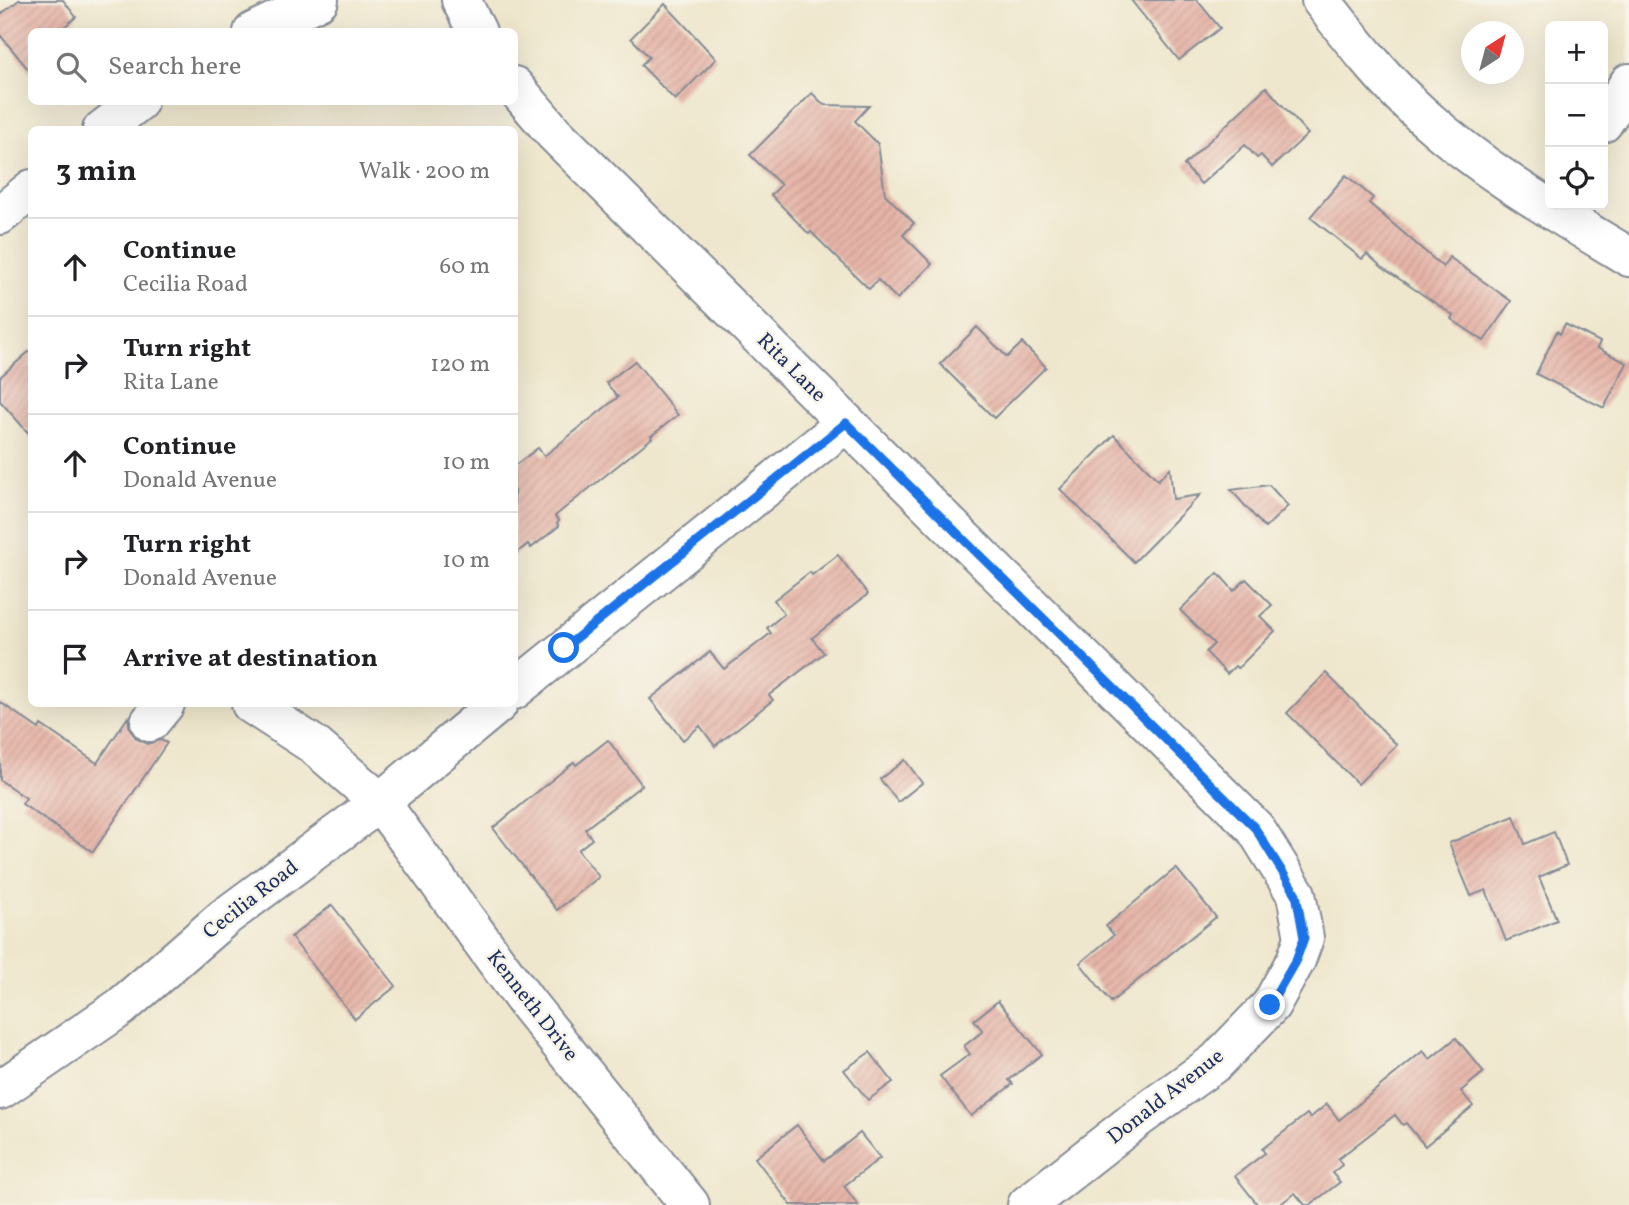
<!DOCTYPE html>
<meta charset="utf-8">
<style>
:root{--surface:#fff;--page:#f6f6f6;--text:#202124;--muted:#757577;--line:#e0e0e0}
body{margin:0;font-family:Vollkorn,serif;background:var(--page);color:var(--text)}
.controls{position:absolute;right:21px;top:21px;display:grid;overflow:hidden;border-radius:10px;box-shadow:0 7px 28px #0002}
.controls button{width:63px;height:63px;display:grid;place-items:center;padding:0;border:0;border-bottom:2px solid var(--line);background:var(--surface);color:var(--text);font:35px sans-serif}
.compass{position:absolute;left:1461px;top:21px;width:63px;height:63px;border-radius:50%;background:var(--surface);box-shadow:0 7px 28px #0002;rotate:36deg}
.stop{position:absolute;width:21px;height:21px;margin:-16px;border:5px solid #1a73e8;border-radius:50%;background:#fff}
.stop.end{background:#1a73e8;border-color:#fff;box-shadow:0 2px 7px #0008}
.list{margin:0;padding:0;list-style:none}
h2{display:flex;justify-content:space-between;align-items:center;height:91px;margin:0;padding:0 28px;font-size:30px}
h2 small{font-size:23px;font-weight:400;color:var(--muted)}
.list li{display:grid;grid-template-columns:46px 1fr auto;gap:21px;align-items:center;box-sizing:border-box;height:98px;padding:0 28px;border-top:2px solid var(--line)}
.list b{display:block;font-size:26px;white-space:nowrap}
.list p{margin:0;font-size:23px;white-space:nowrap;color:var(--muted)}
.list em{font-size:23px;font-style:normal;color:var(--muted)}
.icon{flex:none;width:38px;height:38px;fill:none;stroke:currentColor;stroke-width:2;stroke-linecap:round;stroke-linejoin:round}
.map{position:relative;flex:none;width:1629px;height:1205px;overflow:hidden}
.search{position:absolute;background:var(--surface);box-shadow:0 7px 28px #0002;left:28px;top:28px;width:490px;height:77px;display:flex;align-items:center;gap:18px;box-sizing:border-box;padding:0 24px;border-radius:10px;color:var(--muted);font-size:26px}
.panel{position:absolute;background:var(--surface);box-shadow:0 7px 28px #0002;left:28px;top:126px;width:490px;height:581px;border-radius:10px}
.map>svg:first-child{display:block}
.building{fill:url(#building-hatch)}
.lines{fill:none;stroke-linecap:round;stroke-linejoin:round}
.minor-casing{stroke:#858b96;stroke-width:42}
.minor{stroke:#fff;stroke-width:38}
.route{stroke:#1a73e8;stroke-width:9}
.labels{text-anchor:middle;dominant-baseline:central;stroke-width:5;stroke-linejoin:round;paint-order:stroke}
.street-label{font-size:21px;fill:#1b2f5e;stroke:#f7f3e8}
</style>
<div class="map">
<svg width="1629" height="1205" viewBox="0 0 1629 1205">
<defs>
<pattern id="building-hatch" width="6" height="6" patternUnits="userSpaceOnUse" patternTransform="scale(1.75)"><rect width="6" height="6" fill="#e6b4a7"/><path d="M-1 1l2-2M0 6l6-6M5 7l2-2" fill="none" stroke="#c59b92"/></pattern>
</defs>
<rect width="100%" height="100%" fill="#f7f3e8"/>
<filter id="ink" filterUnits="userSpaceOnUse"><feTurbulence type="fractalNoise" baseFrequency=".0143" numOctaves="2"/><feDisplacementMap in="SourceGraphic" scale="14" xChannelSelector="R" yChannelSelector="G"/><feConvolveMatrix kernelMatrix="1 2 1 2 8 2 1 2 1" color-interpolation-filters="sRGB"/></filter>
<filter id="wash" filterUnits="userSpaceOnUse"><feTurbulence type="fractalNoise" baseFrequency=".00686" numOctaves="4" result="noise"/><feDisplacementMap in="SourceGraphic" scale="28" xChannelSelector="R" yChannelSelector="G"/><feGaussianBlur stdDeviation="1.57" result="paint"/><feColorMatrix in="noise" values="0 0 0 0 0 0 0 0 0 0 0 0 0 0 0 0 0 1.4 0 .05"/><feComposite in="paint" operator="in"/></filter>
<g filter="url(#wash)">
<rect width="100%" height="100%" fill="#efe7cd"/>
<g id="blocks">
<!-- building -->
<g class="building">
<path d="M 19,0 L 63,0 L 76,17 L 58,32 L 32,32 L 32,74 L 0,35 L 0,15 Z"/>
<path d="M 1131,0 L 1197,0 L 1220,28 L 1179,60 Z"/>
<path d="M 665,4 L 716,59 L 675,100 L 641,65 L 649,57 L 631,38 Z"/>
<path d="M 1266,87 L 1308,134 L 1272,167 L 1261,155 L 1257,158 L 1245,145 L 1201,184 L 1184,165 Z"/>
<path d="M 812,93 L 824,105 L 869,106 L 855,121 L 878,144 L 885,194 L 914,223 L 903,235 L 932,264 L 897,299 L 878,280 L 869,289 L 811,232 L 809,234 L 771,195 L 781,185 L 750,155 Z"/>
<path d="M 1346,175 L 1373,198 L 1369,203 L 1443,267 L 1449,257 L 1511,301 L 1484,341 L 1451,319 L 1453,315 L 1383,268 L 1367,254 L 1362,259 L 1310,217 Z"/>
<path d="M 1565,324 L 1600,342 L 1597,348 L 1627,363 L 1604,408 L 1536,374 L 1557,331 L 1560,334 Z"/>
<path d="M 977,327 L 1007,357 L 1022,343 L 1046,367 L 994,418 L 940,364 Z"/>
<path d="M 32,349 L 32,437 L 0,401 L 0,377 Z"/>
<path d="M 635,361 L 678,415 L 651,436 L 652,438 L 555,516 L 559,520 L 557,523 L 559,526 L 531,548 L 528,544 L 514,555 L 514,466 L 538,448 L 544,456 L 618,397 L 606,383 Z"/>
<path d="M 1114,435 L 1158,480 L 1170,468 L 1173,499 L 1200,495 L 1134,562 L 1060,489 Z"/>
<path d="M 1269,485 L 1288,506 L 1265,528 L 1231,490 Z"/>
<path d="M 838,555 L 868,594 L 812,638 L 824,653 L 769,695 L 773,700 L 715,746 L 700,726 L 683,740 L 650,699 L 710,652 L 724,669 L 771,633 L 767,628 L 784,614 L 774,600 L 810,572 L 812,575 Z"/>
<path d="M 1218,573 L 1234,591 L 1246,579 L 1272,605 L 1260,616 L 1275,631 L 1238,668 L 1235,666 L 1227,674 L 1206,652 L 1214,644 L 1180,610 Z"/>
<path d="M 1326,673 L 1397,745 L 1358,784 L 1287,713 Z"/>
<path d="M 0,702 L 39,729 L 41,725 L 97,763 L 128,717 L 130,730 L 137,739 L 147,744 L 161,740 L 167,743 L 93,852 L 22,804 L 26,798 L 0,780 Z"/>
<path d="M 608,740 L 642,785 L 585,829 L 592,839 L 578,850 L 599,877 L 557,910 L 493,828 L 574,762 L 576,765 Z"/>
<path d="M 905,760 L 922,783 L 898,802 L 880,779 Z"/>
<path d="M 1514,816 L 1525,844 L 1554,832 L 1567,865 L 1539,877 L 1557,920 L 1506,941 L 1486,890 L 1471,896 L 1449,843 Z"/>
<path d="M 1176,868 L 1216,917 L 1111,1002 L 1080,963 L 1114,935 L 1106,926 Z"/>
<path d="M 332,905 L 396,986 L 355,1019 L 291,937 Z"/>
<path d="M 998,1001 L 1042,1054 L 1009,1080 L 1013,1084 L 971,1116 L 940,1076 L 970,1054 L 964,1046 L 983,1031 L 974,1020 Z"/>
<path d="M 1456,1038 L 1484,1072 L 1461,1091 L 1473,1106 L 1425,1146 L 1406,1123 L 1403,1125 L 1395,1115 L 1338,1159 L 1342,1165 L 1332,1173 L 1340,1182 L 1310,1205 L 1305,1205 L 1295,1193 L 1279,1205 L 1258,1205 L 1235,1176 L 1265,1153 L 1262,1149 L 1307,1114 L 1310,1118 L 1327,1104 L 1339,1120 L 1423,1051 L 1430,1059 Z"/>
<path d="M 870,1052 L 893,1082 L 868,1100 L 844,1070 Z"/>
<path d="M 797,1125 L 824,1161 L 860,1133 L 880,1158 L 844,1186 L 858,1205 L 791,1205 L 755,1158 Z"/>
</g>
</g>
</g>
<g filter="url(#ink)">
<use href="#blocks" fill-opacity="0" stroke="#858b96" stroke-width="2"/>
<g class="lines">
<!-- minor casing -->
<g class="minor-casing">
<g id="minor">
<path d="M 461,0 L 477,32"/>
<path d="M 1321,0 C 1352,40 1385,82 1423,116 C 1485,172 1558,214 1629,257"/>
<path d="M 253,32 L 319,0"/>
<path d="M 514,86 L 554,133 L 1255,828 L 1296,894 L 1304,938 L 1296,960 L 1271,1005 L 1216,1062 L 1138,1118 L 1027,1205"/>
<path d="M 1603,123 L 1629,83"/>
<path d="M 102,130 L 138,102"/>
<path d="M 0,215 L 32,189"/>
<path d="M 514,690 L 846,423"/>
<path d="M 251,704 L 314,745 L 380,802 L 527,1003 L 690,1205"/>
<path d="M 150,722 L 165,704"/>
<path d="M 0,1090 L 121,1007 L 225,917 L 380,802 L 498,704"/>
</g>
</g>
<!-- minor -->
<use href="#minor" class="minor"/>
</g>
</g>
<g class="lines" filter="url(#ink)">
<!-- route -->
<path class="route" d="M 564,648 L 846,423 L 1255,828 L 1296,894 L 1304,938 L 1296,960 L 1270,1005"/>
</g>
<g class="labels">
<!-- street labels -->
<g class="street-label">
<text transform="translate(791 368) rotate(45)">Rita Lane</text>
<text transform="translate(251 900) rotate(-38)">Cecilia Road</text>
<text transform="translate(532 1006) rotate(52)">Kenneth Drive</text>
<text transform="translate(1166 1097) rotate(-38)">Donald Avenue</text>
</g>
</g>
</svg>
<div class="controls">
<button>+</button>
<button>−</button>
<button><svg class="icon" aria-label="locate" viewBox="0 0 24 24"><circle cx="12" cy="12" r="6"/><path d="M12 2v4M12 18v4M2 12h4M18 12h4"/></svg></button>
</div>
<svg class="compass" viewBox="-18 -18 36 36"><path d="M0-13l5 13h-10z" fill="#e53935"/><path d="M0 13l5-13h-10z" fill="#757577"/></svg>
<div class="stop" style="left:564px;top:648px"></div>
<div class="stop end" style="left:1270px;top:1005px"></div>
<div class="search"><svg class="icon" aria-label="search" viewBox="0 0 24 24"><circle cx="10" cy="10" r="6"/><path d="M15 15l6 6"/></svg>Search here</div>
<section class="panel">
<h2>3 min<small>Walk · 200 m</small></h2>
<ul class="list">
<li><svg class="icon" aria-label="ahead" viewBox="0 0 24 24"><path d="M12 20V5M6 11l6-6 6 6"/></svg><div><b>Continue</b><p>Cecilia Road</p></div><em>60 m</em></li>
<li><svg class="icon" aria-label="right" viewBox="0 0 24 24"><path d="M7 20v-9h11M14 6l5 5-5 5"/></svg><div><b>Turn right</b><p>Rita Lane</p></div><em>120 m</em></li>
<li><svg class="icon" aria-label="ahead" viewBox="0 0 24 24"><path d="M12 20V5M6 11l6-6 6 6"/></svg><div><b>Continue</b><p>Donald Avenue</p></div><em>10 m</em></li>
<li><svg class="icon" aria-label="right" viewBox="0 0 24 24"><path d="M7 20v-9h11M14 6l5 5-5 5"/></svg><div><b>Turn right</b><p>Donald Avenue</p></div><em>10 m</em></li>
<li><svg class="icon" aria-label="arrive" viewBox="0 0 24 24"><path d="M6 21V4h12l-3 4 3 4H6"/></svg><div><b>Arrive at destination</b></div></li>
</ul>
</section>
</div>
